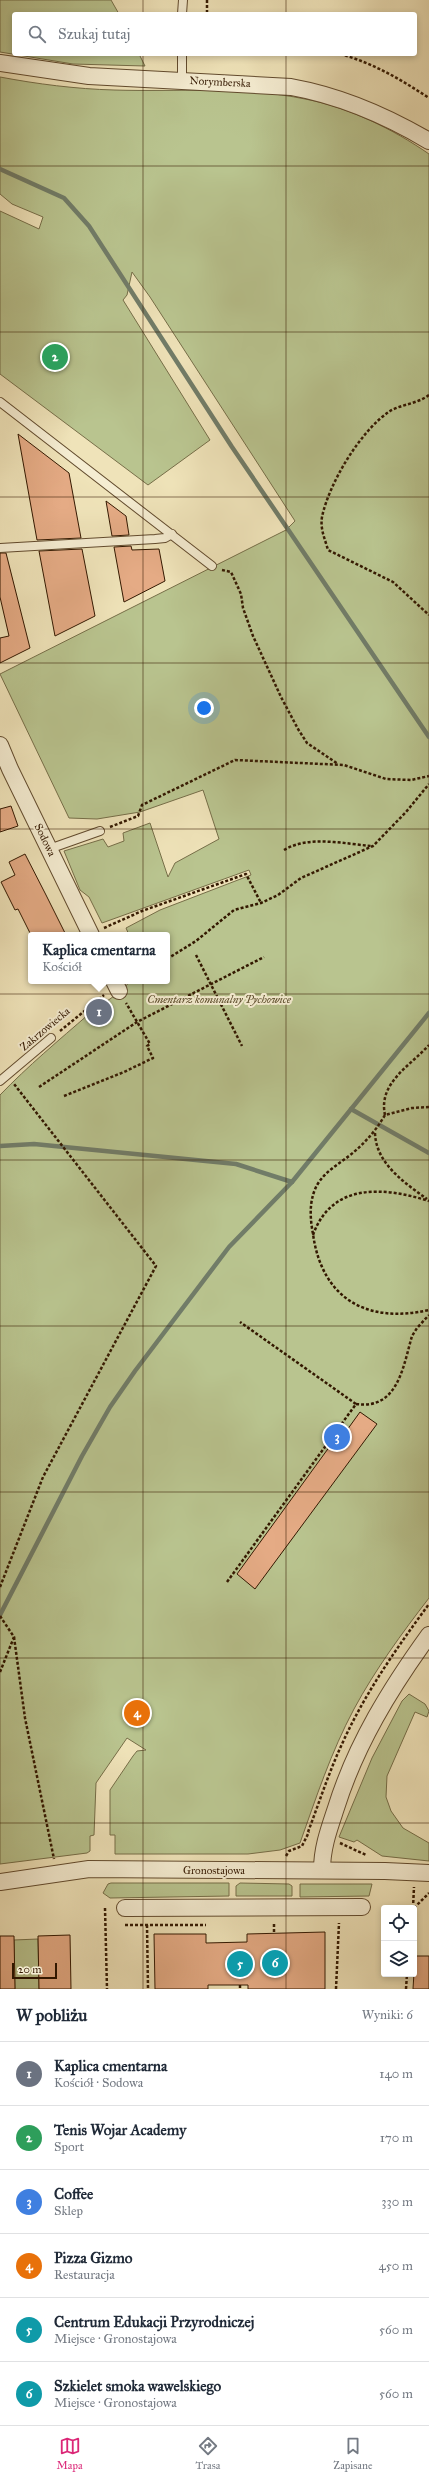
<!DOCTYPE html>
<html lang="pl">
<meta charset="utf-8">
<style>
:root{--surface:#fff;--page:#f2f2f3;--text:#1f2937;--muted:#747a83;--line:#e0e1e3;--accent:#db2777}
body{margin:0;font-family:"IM FELL Great Primer",serif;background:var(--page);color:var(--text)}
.controls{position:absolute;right:12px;bottom:12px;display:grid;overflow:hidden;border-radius:4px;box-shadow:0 2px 6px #0003}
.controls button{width:36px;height:36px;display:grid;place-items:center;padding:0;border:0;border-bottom:1px solid var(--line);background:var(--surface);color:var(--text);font:20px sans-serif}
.scale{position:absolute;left:12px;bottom:10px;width:45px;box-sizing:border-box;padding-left:4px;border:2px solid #331800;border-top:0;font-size:11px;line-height:14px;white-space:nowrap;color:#331800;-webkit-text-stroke:3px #f5edd2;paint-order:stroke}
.you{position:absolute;left:204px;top:708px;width:14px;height:14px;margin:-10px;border:3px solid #fff;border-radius:50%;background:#1a73e8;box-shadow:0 0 0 6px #1a73e833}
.badge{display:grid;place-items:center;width:26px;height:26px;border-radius:50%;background:var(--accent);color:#fff;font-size:13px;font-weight:700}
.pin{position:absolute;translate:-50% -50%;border:2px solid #fff;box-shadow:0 1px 4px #0006}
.popup{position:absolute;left:28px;top:932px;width:142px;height:52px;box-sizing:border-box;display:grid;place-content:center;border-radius:4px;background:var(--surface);filter:drop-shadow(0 1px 3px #0005);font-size:13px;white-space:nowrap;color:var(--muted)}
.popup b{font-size:15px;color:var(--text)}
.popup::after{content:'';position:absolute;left:50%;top:100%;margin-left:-8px;border:8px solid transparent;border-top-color:var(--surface)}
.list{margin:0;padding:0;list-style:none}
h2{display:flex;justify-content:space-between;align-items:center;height:52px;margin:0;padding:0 16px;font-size:17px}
h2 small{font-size:13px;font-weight:400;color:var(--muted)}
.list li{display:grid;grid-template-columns:26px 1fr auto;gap:12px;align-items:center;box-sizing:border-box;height:64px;padding:0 16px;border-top:1px solid var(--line)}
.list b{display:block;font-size:15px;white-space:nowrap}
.list p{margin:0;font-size:13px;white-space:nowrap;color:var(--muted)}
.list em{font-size:13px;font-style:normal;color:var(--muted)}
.icon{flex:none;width:22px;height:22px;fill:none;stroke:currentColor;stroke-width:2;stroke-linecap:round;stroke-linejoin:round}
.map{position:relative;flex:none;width:429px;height:1989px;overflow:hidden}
.search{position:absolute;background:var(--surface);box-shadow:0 2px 6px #0003;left:12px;right:12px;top:12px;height:44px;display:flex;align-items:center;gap:10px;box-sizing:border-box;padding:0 14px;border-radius:4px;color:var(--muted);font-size:15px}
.sheet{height:436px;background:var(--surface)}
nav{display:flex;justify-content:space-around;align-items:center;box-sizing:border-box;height:56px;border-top:1px solid var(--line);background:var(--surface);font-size:11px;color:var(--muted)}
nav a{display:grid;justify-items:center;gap:2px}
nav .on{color:var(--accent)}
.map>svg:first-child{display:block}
.green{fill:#b9c48f;stroke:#766e48}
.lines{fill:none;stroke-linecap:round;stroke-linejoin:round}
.stream{stroke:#717c68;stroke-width:4.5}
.building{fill:#e5ab85;stroke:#331800}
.lane-casing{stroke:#624b2e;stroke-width:10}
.street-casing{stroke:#624b2e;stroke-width:18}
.path{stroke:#331800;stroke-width:2.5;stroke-dasharray:3 2;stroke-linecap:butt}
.lane{stroke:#f5edd2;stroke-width:8}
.street{stroke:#f5edd2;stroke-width:16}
.grid{fill:none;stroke:#331800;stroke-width:1;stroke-opacity:0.55}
.labels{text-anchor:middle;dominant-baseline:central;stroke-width:4;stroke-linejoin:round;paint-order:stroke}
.street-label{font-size:11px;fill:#331800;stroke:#f5edd2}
.park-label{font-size:11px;font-style:italic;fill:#5b4c2b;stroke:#f5edd2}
</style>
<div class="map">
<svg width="429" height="1989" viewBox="0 0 429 1989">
<rect width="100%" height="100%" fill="#efe3b9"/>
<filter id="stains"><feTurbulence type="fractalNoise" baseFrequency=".005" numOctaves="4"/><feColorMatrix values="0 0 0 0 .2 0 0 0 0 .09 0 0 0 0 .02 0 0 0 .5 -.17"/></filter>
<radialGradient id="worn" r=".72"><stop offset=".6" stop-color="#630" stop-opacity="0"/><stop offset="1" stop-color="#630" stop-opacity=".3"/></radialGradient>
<!-- green -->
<g class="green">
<path d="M 0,0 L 111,0 L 119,14 L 14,14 L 14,54 L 139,54 L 145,66 L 73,64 L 0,52 Z"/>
<path d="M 0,77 C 37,84 76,89 114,90 C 178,92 242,86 305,99 C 348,107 393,129 429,154 L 429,1598 C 402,1633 375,1670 354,1709 C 331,1752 316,1798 300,1843 L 280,1850 L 248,1854 L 115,1854 L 115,1835 L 110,1835 L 110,1790 L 133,1756 L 137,1751 L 146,1750 L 127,1738 L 96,1783 L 94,1835 L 90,1836 L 90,1851 L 87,1853 L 0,1864 L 0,1095 C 28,1066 59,1040 89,1014 C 102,1003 121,994 130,981 L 167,981 L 167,935 L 129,935 L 126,928 L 160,910 L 251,875 L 249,870 L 102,923 L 89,897 L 80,890 L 64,851 L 103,839 L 108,847 L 124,841 L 123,833 L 150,823 L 168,877 L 175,863 L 219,839 L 203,790 L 140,812 L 97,819 L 69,818 L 0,674 L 274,536 L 286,530 L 295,521 L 150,297 L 132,272 L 127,295 L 123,300 L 210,440 L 148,485 L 0,374 L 0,211 L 39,229 L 43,217 L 12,204 L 0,194 Z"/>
<path d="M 409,1694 L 425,1704 L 429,1711 L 427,1717 L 415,1712 L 387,1776 L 386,1797 L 391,1811 L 403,1828 L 429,1843 L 429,1861 L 382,1856 L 357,1840 L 354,1842 L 339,1837 L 372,1758 L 402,1701 Z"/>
<path d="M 111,1883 L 229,1883 L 229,1896 L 110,1898 L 103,1893 L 108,1884 Z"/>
<path d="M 240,1883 L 289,1884 L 292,1886 L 292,1896 L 236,1896 L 236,1886 Z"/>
<path d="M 300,1884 L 372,1884 L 369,1896 L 300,1897 Z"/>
<path d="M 38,1939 L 39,1989 L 15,1989 L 14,1940 Z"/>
</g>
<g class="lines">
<!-- stream -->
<g class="stream">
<path d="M 0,169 L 64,198 L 89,226 L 232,447 L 429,737"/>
<path d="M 351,1109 L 429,1153"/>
<path d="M 0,1146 L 34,1144 L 236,1164 L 292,1182"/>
<path d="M 0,1615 L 82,1456 L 110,1407 L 135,1371 L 229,1247 L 292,1182 L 429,1013"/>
</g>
</g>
<!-- building -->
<g class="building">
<path d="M 18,434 L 69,473 L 81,538 L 37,540 Z"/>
<path d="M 106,501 L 126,516 L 129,535 L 112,536 Z"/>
<path d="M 131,546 L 132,550 L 159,549 L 165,581 L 124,602 L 114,547 Z"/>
<path d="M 82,549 L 95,616 L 55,636 L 39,551 Z"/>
<path d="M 0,553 L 6,553 L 30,648 L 0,663 L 0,638 L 9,636 L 0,597 Z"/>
<path d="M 11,806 L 18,826 L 0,832 L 0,809 Z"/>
<path d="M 25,854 L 46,895 L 66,935 L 31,935 L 18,909 L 15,910 L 1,882 L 15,875 L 9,862 Z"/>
<path d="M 360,1412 L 377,1424 L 255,1589 L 237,1574 L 338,1435 L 342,1437 Z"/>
<path d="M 325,1932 L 325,1989 L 248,1989 L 248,1985 L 208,1985 L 208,1989 L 155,1989 L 154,1934 L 206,1934 L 206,1943 L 247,1942 L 247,1934 Z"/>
<path d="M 70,1935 L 71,1989 L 39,1989 L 38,1936 Z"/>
<path d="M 0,1936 L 14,1936 L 15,1989 L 0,1989 Z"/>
<path d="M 415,1956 L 429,1956 L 429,1989 L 413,1989 Z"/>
</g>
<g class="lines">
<!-- lane casing -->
<g class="lane-casing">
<g id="lane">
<path d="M 182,14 L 183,0"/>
<path d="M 182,81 L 182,54"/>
<path d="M 0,402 L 212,566"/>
<path d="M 0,548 L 155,539 L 165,538 L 172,534"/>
<path d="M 49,849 L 100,831"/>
<path d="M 0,1081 L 51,1038"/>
</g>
</g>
<!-- street casing -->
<g class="street-casing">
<g id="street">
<path d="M 0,63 L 89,76 L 291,87 C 341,96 385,115 429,141"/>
<path d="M 0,745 L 10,769 L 91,935"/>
<path d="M 114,981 L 119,991"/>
<path d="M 322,1870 C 322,1848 329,1829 336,1808 C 356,1744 390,1689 429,1635"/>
<path d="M 0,1882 L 89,1869 L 385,1871 L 429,1873"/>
<path d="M 125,1908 L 362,1907"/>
</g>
</g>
<!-- path -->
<g class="path">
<path d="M 207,0 L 207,14"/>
<path d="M 340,54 C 373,63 400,79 429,98"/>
<path d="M 429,395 C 417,404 402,404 390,411 C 361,430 329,483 322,517 C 320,529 325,539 328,550 L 393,582 L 429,615"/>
<path d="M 222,570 L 231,572 L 241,594 L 243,608 L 253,636 L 281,697 L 298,729 L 307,743 L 338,764"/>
<path d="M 110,827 L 138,816 L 142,805 L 235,760 L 344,765 L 386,779 L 411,780 L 429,776"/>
<path d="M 284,850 C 309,835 345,844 372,846"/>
<path d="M 104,928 L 142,911 L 246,874 L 261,903"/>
<path d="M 196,955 L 242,1046"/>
<path d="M 167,959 L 196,941 L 234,910 L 261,903 L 278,895 L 301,878 L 373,846 L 406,812 L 429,784"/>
<path d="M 60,1031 L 104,995"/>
<path d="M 39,1087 L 137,1022 L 264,957"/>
<path d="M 64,1096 L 124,1072 L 153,1058 L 147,1046 L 150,1044 L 126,1003"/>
<path d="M 429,1107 L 412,1108 L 385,1115 C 375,1132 364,1144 349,1156 C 337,1165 323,1173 316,1187 C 309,1202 310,1218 313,1234 C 322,1299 367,1324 429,1310"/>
<path d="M 385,1115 C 378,1083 410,1066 429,1045"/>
<path d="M 375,1133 C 376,1164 405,1183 427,1199"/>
<path d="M 313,1235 C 332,1182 384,1187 429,1201"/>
<path d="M 356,1404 C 398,1410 403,1367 412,1336 L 417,1328 L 429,1315"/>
<path d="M 227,1582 L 356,1404 L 240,1322"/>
<path d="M 0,1587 L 43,1477 L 156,1266 L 14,1084"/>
<path d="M 0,1616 L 14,1637 L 0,1672"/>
<path d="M 14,1637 L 25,1718 L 54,1859"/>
<path d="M 308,1832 C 319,1803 329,1772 342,1744 C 365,1693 396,1649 429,1604"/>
<path d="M 340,1843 L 366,1855"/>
<path d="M 286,1856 L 289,1851 L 302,1846 L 309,1832"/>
<path d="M 105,1908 L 107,1989"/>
<path d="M 413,1908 L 414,1887"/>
<path d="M 414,1908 L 429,1893"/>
<path d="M 274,1924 L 274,1933"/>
<path d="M 125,1925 L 206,1925"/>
<path d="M 147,1925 L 148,1989"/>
<path d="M 240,1985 L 240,1989"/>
<path d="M 336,1989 L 339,1923"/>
<path d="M 406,1989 L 407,1974"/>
</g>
<!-- lane -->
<use href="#lane" class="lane"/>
<!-- street -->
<use href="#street" class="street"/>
</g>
<!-- grid -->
<path class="grid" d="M 143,0 L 143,14M 286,0 L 286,14M 143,54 L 143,1989M 286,54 L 286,1989M 0,166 L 429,166M 0,332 L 429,332M 0,497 L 429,497M 0,663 L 429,663M 0,829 L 429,829M 0,994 L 429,994M 0,1160 L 429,1160M 0,1326 L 429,1326M 0,1492 L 429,1492M 0,1658 L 429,1658M 0,1823 L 429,1823"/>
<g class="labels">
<!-- street labels -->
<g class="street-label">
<text transform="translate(220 82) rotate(3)">Norymberska</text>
<text transform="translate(45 840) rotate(64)">Sodowa</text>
<text transform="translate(45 1029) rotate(-40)">Zakrzowiecka</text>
<text x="214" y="1870">Gronostajowa</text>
</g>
<!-- park labels -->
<g class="park-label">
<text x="219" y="999">Cmentarz komunalny Pychowice</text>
</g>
</g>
<rect width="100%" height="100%" filter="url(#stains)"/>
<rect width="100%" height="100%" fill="url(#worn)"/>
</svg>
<div class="controls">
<button><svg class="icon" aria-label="locate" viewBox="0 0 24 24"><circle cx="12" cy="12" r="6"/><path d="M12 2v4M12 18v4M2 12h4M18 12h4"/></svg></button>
<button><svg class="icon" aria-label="layers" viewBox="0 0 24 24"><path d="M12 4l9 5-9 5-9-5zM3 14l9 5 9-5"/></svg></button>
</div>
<div class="scale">20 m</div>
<div class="you"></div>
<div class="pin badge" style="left:99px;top:1012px;background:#6b7280">1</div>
<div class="popup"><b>Kaplica cmentarna</b>Kościół</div>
<div class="pin badge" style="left:55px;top:357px;background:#2e9e5b">2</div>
<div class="pin badge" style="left:337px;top:1437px;background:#3f7fe0">3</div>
<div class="pin badge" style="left:137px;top:1713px;background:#e8710a">4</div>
<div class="pin badge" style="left:240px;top:1964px;background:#0f9aa8">5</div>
<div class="pin badge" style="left:275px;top:1963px;background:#0f9aa8">6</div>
<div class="search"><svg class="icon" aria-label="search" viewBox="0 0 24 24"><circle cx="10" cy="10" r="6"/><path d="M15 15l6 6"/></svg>Szukaj tutaj</div>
</div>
<section class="sheet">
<h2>W pobliżu<small>Wyniki: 6</small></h2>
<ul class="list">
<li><span class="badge" style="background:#6b7280">1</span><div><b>Kaplica cmentarna</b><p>Kościół · Sodowa</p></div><em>140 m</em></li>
<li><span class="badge" style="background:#2e9e5b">2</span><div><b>Tenis Wojar Academy</b><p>Sport</p></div><em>170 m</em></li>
<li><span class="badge" style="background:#3f7fe0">3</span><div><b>Coffee</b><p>Sklep</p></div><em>330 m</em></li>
<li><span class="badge" style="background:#e8710a">4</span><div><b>Pizza Gizmo</b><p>Restauracja</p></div><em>450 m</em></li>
<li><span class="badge" style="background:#0f9aa8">5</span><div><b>Centrum Edukacji Przyrodniczej</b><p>Miejsce · Gronostajowa</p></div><em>560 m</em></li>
<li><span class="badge" style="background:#0f9aa8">6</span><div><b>Szkielet smoka wawelskiego</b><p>Miejsce · Gronostajowa</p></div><em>560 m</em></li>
</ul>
</section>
<nav>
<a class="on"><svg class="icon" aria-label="map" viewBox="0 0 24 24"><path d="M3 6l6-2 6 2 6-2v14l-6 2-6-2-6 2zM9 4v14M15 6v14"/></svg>Mapa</a>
<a><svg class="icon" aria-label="directions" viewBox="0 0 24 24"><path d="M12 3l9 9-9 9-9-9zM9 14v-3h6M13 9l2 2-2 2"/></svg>Trasa</a>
<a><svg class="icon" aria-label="saved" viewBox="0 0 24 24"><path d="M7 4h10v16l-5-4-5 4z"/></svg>Zapisane</a>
</nav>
